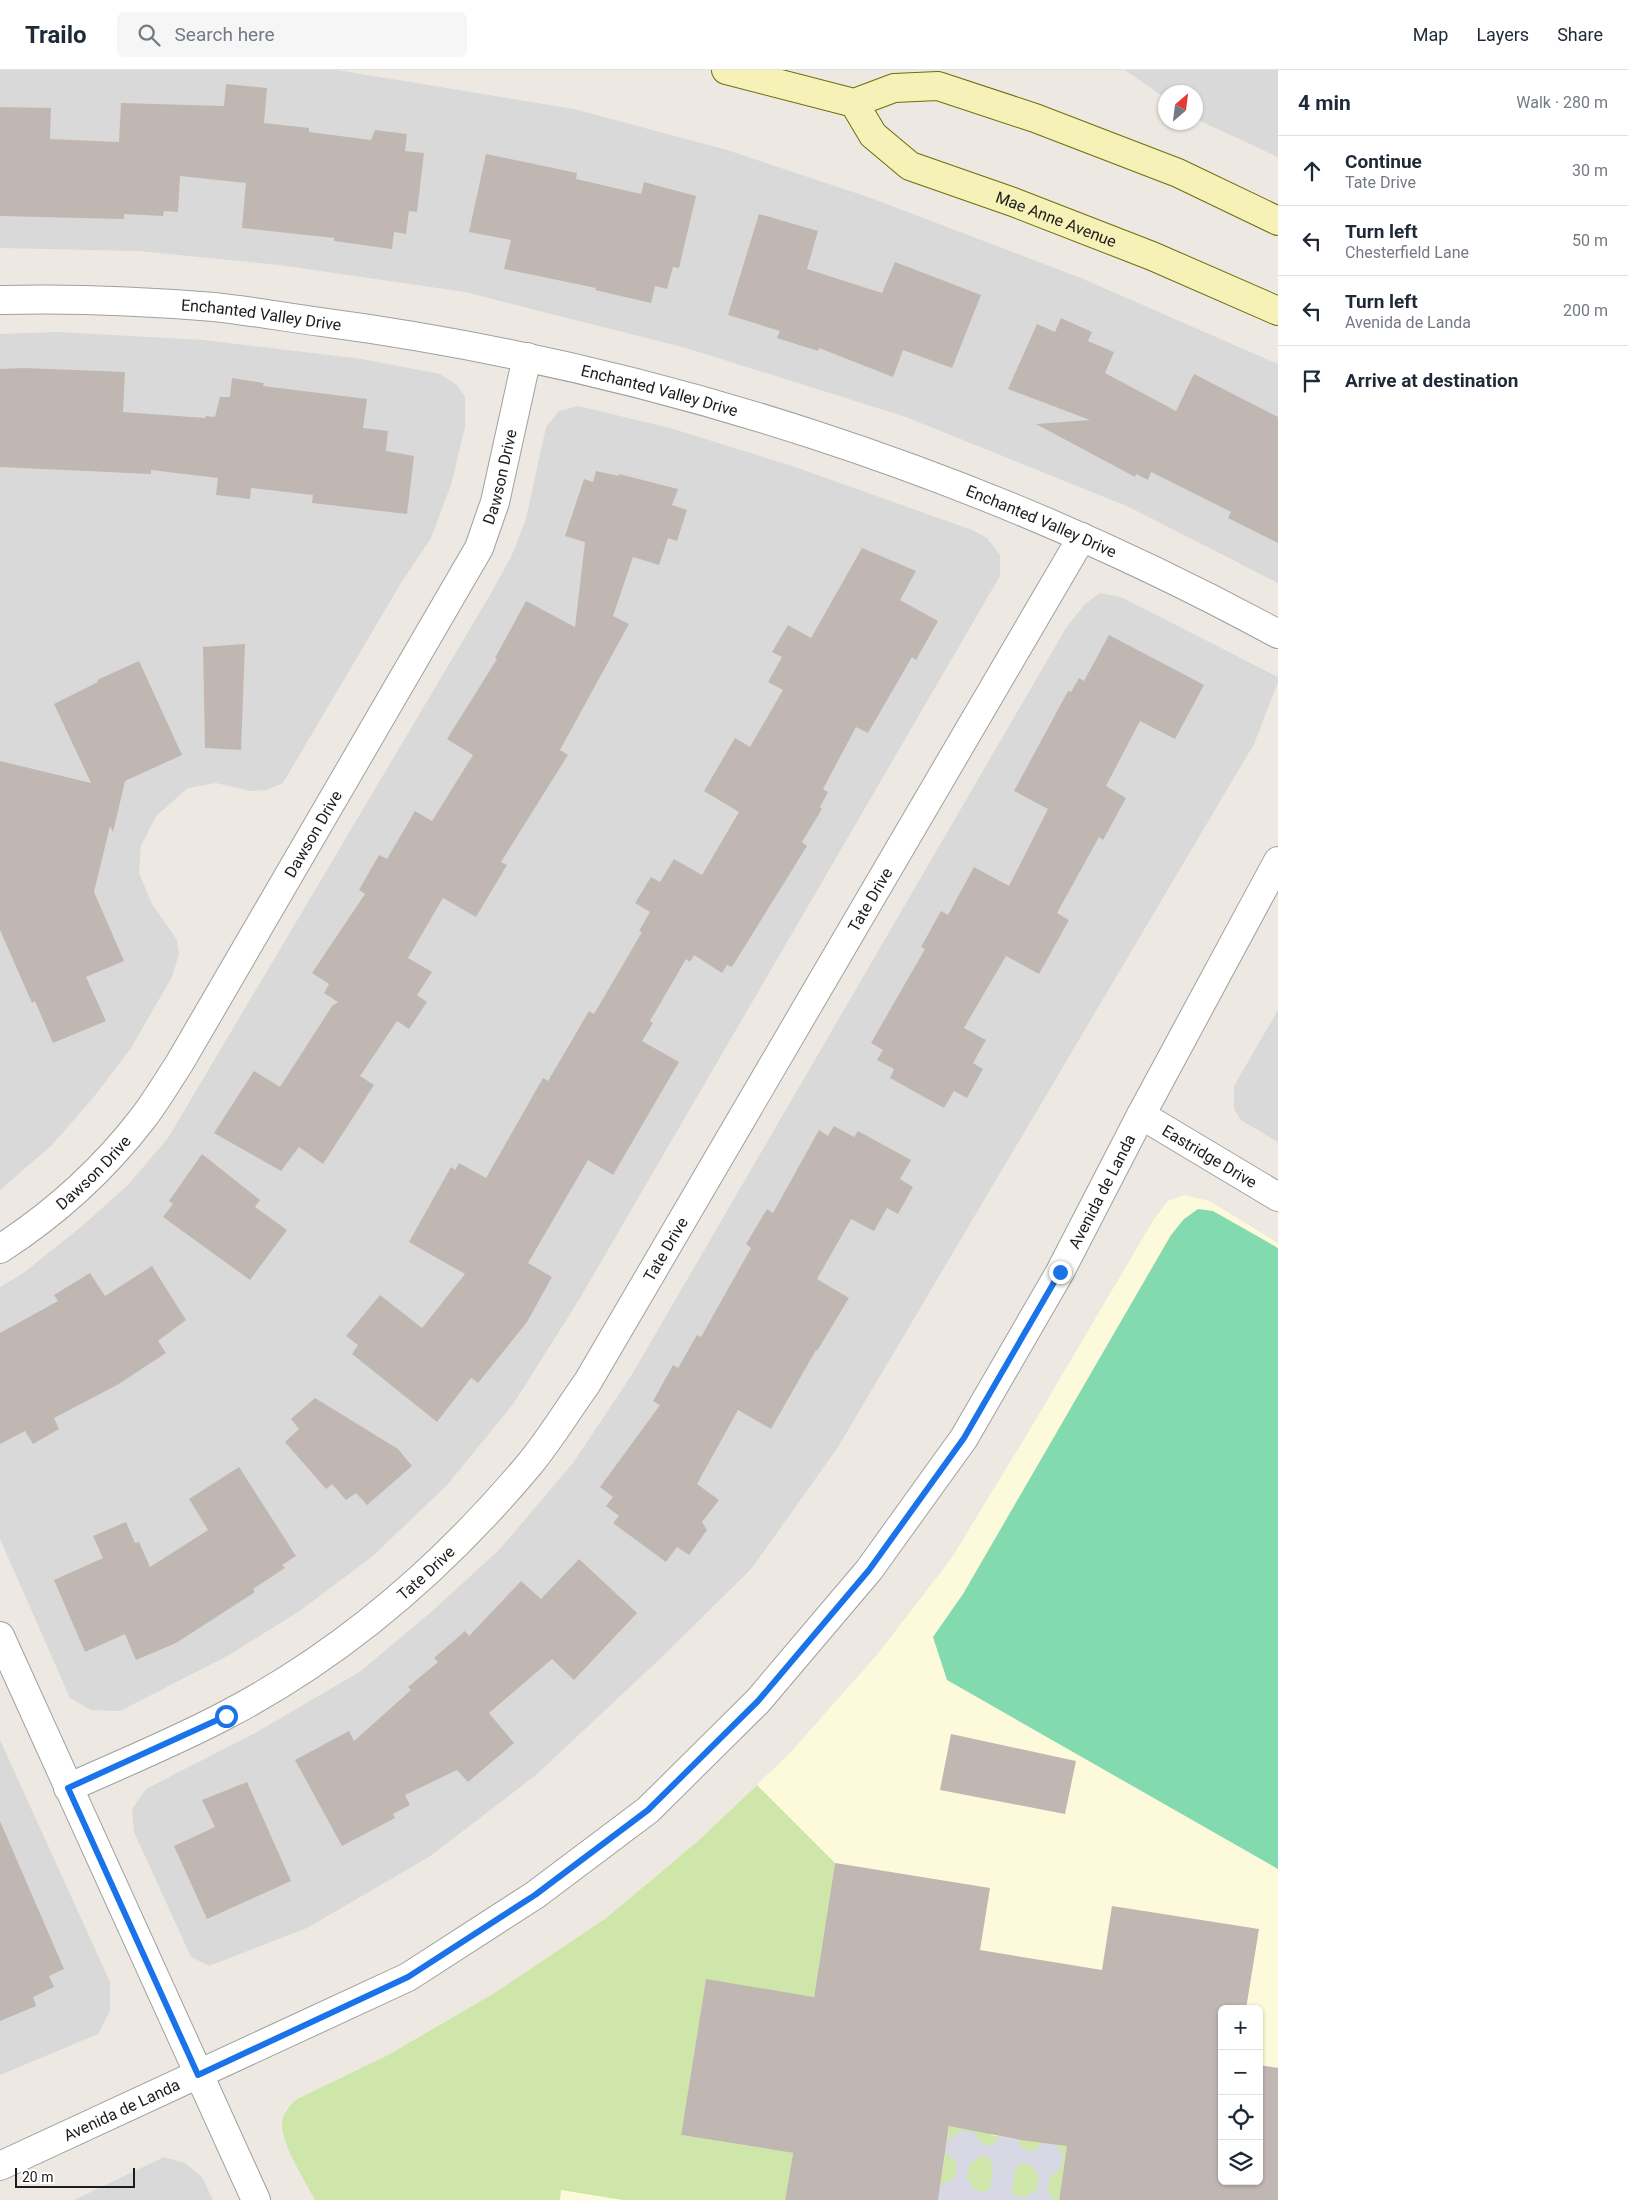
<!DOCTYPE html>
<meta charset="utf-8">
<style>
:root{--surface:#fff;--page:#f6f6f7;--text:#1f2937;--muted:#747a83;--line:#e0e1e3}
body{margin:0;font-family:Roboto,sans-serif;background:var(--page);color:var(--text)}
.controls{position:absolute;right:15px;bottom:15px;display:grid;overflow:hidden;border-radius:8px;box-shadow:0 1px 4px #0004}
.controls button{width:45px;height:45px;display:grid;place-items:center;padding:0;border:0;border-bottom:1px solid var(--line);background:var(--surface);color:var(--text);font:25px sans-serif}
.compass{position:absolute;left:1158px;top:15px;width:45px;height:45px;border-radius:50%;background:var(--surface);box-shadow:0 1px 4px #0004;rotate:28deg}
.scale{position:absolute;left:15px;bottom:12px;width:120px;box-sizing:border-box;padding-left:5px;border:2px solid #1c1c1c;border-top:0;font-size:14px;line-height:18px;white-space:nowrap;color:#1c1c1c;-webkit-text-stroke:4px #fff;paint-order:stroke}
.stop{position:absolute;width:15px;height:15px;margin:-11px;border:4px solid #1a73e8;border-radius:50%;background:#fff}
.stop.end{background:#1a73e8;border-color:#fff;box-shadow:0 1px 5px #0008}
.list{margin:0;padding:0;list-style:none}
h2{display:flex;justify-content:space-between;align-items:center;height:65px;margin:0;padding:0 20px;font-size:21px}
h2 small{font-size:16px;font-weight:400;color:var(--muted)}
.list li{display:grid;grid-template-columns:32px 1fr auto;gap:15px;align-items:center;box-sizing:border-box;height:70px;padding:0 20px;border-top:1px solid var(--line)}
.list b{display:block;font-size:19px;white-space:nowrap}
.list p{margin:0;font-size:16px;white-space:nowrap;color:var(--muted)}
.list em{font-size:16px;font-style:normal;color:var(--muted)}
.icon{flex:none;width:28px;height:28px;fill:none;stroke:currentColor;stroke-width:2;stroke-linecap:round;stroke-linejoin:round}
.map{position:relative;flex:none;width:1278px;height:2130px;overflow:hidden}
header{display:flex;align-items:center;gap:30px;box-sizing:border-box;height:70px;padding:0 25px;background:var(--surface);border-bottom:1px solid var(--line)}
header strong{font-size:24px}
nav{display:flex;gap:28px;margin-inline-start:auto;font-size:18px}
.search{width:350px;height:45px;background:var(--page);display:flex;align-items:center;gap:12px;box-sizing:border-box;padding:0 18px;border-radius:8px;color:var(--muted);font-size:19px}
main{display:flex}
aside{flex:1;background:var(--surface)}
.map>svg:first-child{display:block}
.residential{fill:#dad9d9}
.education{fill:#fdfadb;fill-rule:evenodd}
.grass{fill:#cee6a9}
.pitch{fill:#83daae}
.plaza{fill:#d7d8e3;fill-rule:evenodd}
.building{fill:#c1b7b2}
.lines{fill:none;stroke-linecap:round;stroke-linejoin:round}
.minor-casing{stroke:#a0a0a0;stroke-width:30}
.tertiary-casing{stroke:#a0a0a0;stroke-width:30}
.secondary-casing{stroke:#6d6d09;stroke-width:30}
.minor{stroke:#fff;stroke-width:28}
.tertiary{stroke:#fff;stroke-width:28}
.secondary{stroke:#f6f2b7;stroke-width:28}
.route{stroke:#1a73e8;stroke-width:6}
.labels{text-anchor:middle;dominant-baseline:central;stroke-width:5;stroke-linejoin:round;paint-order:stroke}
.street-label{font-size:16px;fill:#1c1c1c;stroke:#fff}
</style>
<header>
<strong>Trailo</strong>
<div class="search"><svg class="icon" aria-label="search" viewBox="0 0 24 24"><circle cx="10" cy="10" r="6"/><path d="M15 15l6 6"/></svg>Search here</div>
<nav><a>Map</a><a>Layers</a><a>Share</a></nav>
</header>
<main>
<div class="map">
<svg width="1278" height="2130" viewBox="0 0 1278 2130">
<rect width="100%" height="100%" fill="#ede8e2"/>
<!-- residential -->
<g class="residential">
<path d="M 0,0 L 337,0 L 574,39 L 727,80 L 868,127 L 1081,208 L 1278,294 L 1278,513 L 1129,437 L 906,347 L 686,278 L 465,222 L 279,195 L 138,181 L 0,178 Z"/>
<path d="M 1125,0 L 1278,0 L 1278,87 L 1196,49 L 1196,22 L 1166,22 L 1165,28 Z"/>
<path d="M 58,262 L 203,270 L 362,289 L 440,304 L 457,315 L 465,327 L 465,357 L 451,415 L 431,468 L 401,513 L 283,713 L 266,720 L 250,721 L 216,713 L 188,718 L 156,746 L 141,776 L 139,803 L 152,834 L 177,870 L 179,884 L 172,907 L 131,978 L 93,1028 L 51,1076 L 0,1120 L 0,264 Z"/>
<path d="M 578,336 L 670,358 L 795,397 L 972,460 L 987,468 L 1000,485 L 1000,506 L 580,1228 L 514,1333 L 447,1415 L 373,1486 L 301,1540 L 229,1585 L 120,1641 L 91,1640 L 70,1628 L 0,1469 L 0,1217 L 22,1204 L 82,1156 L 128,1115 L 168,1068 L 490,525 L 511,487 L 526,449 L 546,357 L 559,341 Z"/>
<path d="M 1100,523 L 1121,527 L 1278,607 L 1278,612 L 1254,674 L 838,1377 L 752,1498 L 664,1585 L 536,1705 L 429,1787 L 307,1858 L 209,1896 L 191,1887 L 134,1762 L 132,1739 L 146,1719 L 257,1662 L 361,1601 L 431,1542 L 499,1480 L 573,1393 L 631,1306 L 1066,558 L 1085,534 Z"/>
<path d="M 1278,940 L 1278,1072 L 1241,1050 L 1234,1039 L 1234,1016 Z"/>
<path d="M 0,1670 L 110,1912 L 110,1941 L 98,1964 L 0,2005 Z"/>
<path d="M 164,2087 L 185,2093 L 202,2107 L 213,2130 L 74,2130 Z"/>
</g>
<!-- education -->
<path class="education" d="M 1184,1125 L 1209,1131 L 1278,1173 L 1278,2130 L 315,2130 L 284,2068 L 282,2052 L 286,2040 L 295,2030 L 388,1985 L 496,1922 L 606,1848 L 698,1771 L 789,1684 L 876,1586 L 951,1489 L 1032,1356 L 1154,1149 L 1168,1131 ZM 1222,1939 L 1259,1939 L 1259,2111 L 1222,2111 Z"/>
<!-- grass -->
<g class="grass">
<path d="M 757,1715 L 835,1793 L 814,1927 L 706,1910 L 681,2065 L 793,2083 L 785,2130 L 623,2130 L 561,2120 L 560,2130 L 315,2130 C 305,2110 282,2076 282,2054 C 282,2044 289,2037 295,2030 L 388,1985 L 496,1922 L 606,1848 L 698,1771 Z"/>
<path d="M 953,2033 L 995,2039 L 991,2065 L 1020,2070 L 1071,2051 L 1059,2130 L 938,2130 Z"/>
</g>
<!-- pitch -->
<path class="pitch" d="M 1198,1139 L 1213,1141 L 1278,1178 L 1278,1799 L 947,1610 L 933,1567 L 963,1524 L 1171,1165 L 1184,1149 Z"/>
<!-- plaza -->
<path class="plaza" d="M 962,2060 L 974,2062 L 982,2074 L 989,2076 L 997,2071 L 998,2066 L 1020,2070 L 1019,2074 L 1023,2079 L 1033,2081 L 1045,2072 L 1056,2074 L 1063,2086 L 1061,2098 L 1050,2108 L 1048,2121 L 1054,2130 L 938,2130 L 940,2116 L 955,2107 L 957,2093 L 945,2082 L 947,2070 ZM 981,2086 L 988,2087 L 993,2096 L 990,2118 L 984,2122 L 975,2120 L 967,2108 L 969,2095 ZM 1022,2093 L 1030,2095 L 1039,2106 L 1037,2119 L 1025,2127 L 1015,2126 L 1012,2120 L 1016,2097 Z"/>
<!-- building -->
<g class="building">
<path d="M 226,14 L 267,18 L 264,53 L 309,58 L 309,62 L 371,70 L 375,60 L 407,64 L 405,81 L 424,83 L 417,142 L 409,141 L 406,164 L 394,162 L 392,179 L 334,171 L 334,168 L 242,158 L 246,113 L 180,106 L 178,142 L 164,141 L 163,146 L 124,144 L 124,149 L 0,146 L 0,37 L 51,38 L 50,69 L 119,72 L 121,33 L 224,36 Z"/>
<path d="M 486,84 L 577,103 L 576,109 L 641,124 L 644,112 L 696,126 L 679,198 L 673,197 L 667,219 L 655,216 L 651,233 L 595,220 L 596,218 L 504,199 L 511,170 L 469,162 Z"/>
<path d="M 759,144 L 818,161 L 807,199 L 882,223 L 895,192 L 981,225 L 952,298 L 903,280 L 893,307 L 819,278 L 818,281 L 777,268 L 780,261 L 728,245 Z"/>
<path d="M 1061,248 L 1092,262 L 1088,271 L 1114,282 L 1105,303 L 1176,341 L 1194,304 L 1278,347 L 1278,473 L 1228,448 L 1231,442 L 1151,402 L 1148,410 L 1136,404 L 1135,407 L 1036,354 L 1090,350 L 1008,319 L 1037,254 L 1055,262 Z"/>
<path d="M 24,298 L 125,302 L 123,342 L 205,348 L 206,346 L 215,347 L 220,327 L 230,327 L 232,308 L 264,313 L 263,316 L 367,329 L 363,358 L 388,361 L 386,381 L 414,386 L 407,444 L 312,433 L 313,425 L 251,418 L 250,429 L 216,425 L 218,408 L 151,400 L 151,404 L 0,397 L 0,299 Z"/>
<path d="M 596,401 L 619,406 L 619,404 L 678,419 L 672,435 L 687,440 L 677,471 L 668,468 L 659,495 L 633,487 L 613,546 L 629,554 L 560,680 L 568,685 L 501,792 L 507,795 L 476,847 L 443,828 L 408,888 L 432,902 L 417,925 L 427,932 L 409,959 L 397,951 L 360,1006 L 374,1015 L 323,1094 L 299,1077 L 281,1101 L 214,1063 L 254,1001 L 280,1017 L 332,936 L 338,932 L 324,923 L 329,914 L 312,903 L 365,824 L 359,820 L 379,785 L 387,789 L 415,741 L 432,751 L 473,685 L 447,669 L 497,589 L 495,588 L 526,531 L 575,557 L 585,472 L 565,466 L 584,409 L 593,412 Z"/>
<path d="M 862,478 L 916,501 L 900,530 L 938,551 L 916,590 L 912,587 L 868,663 L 856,657 L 823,719 L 828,722 L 820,737 L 822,739 L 802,772 L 807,776 L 732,897 L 727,895 L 722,903 L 694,885 L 690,892 L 686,889 L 650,951 L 653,953 L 642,971 L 679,992 L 613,1105 L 588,1090 L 528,1193 L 552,1207 L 527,1252 L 478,1313 L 471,1308 L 437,1352 L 352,1284 L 358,1275 L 346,1266 L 380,1225 L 422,1258 L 465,1204 L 409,1172 L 451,1097 L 455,1100 L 459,1093 L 486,1108 L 543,1008 L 548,1011 L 589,941 L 594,944 L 642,862 L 639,861 L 650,842 L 635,833 L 651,807 L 660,812 L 674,789 L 702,805 L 739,742 L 704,721 L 735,668 L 750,677 L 783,620 L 768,612 L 782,587 L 772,582 L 788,555 L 811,568 Z"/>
<path d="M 1109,565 L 1204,615 L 1175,669 L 1140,651 L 1106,716 L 1126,728 L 1103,770 L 1099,767 L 1057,843 L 1069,850 L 1039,904 L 1006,886 L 964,958 L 986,970 L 973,993 L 983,999 L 967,1028 L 954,1021 L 944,1038 L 890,1008 L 894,999 L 877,990 L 883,980 L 871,973 L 925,879 L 921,877 L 941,841 L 948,845 L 974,797 L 1009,816 L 1048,739 L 1014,721 L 1068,621 L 1071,622 L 1079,608 L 1084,611 Z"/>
<path d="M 245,574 L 241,680 L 205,678 L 203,577 Z"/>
<path d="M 139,591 L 182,685 L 125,711 L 113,762 L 110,756 L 94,822 L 124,891 L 86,907 L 106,951 L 53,973 L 35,931 L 32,933 L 0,860 L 0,691 L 91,713 L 54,634 L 98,612 L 97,610 Z"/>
<path d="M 834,1056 L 854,1067 L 858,1061 L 911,1090 L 900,1109 L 913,1117 L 898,1144 L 887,1138 L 874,1161 L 851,1149 L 817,1209 L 849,1228 L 817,1281 L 816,1280 L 771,1359 L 738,1340 L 697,1414 L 719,1430 L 702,1452 L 707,1460 L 689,1485 L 677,1477 L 666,1492 L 613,1453 L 619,1446 L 606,1436 L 613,1427 L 600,1417 L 660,1335 L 653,1331 L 673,1295 L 678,1298 L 697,1265 L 701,1267 L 751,1178 L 746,1174 L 767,1139 L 773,1143 L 819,1060 L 828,1066 Z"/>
<path d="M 202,1084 L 260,1130 L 255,1137 L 287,1160 L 250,1210 L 163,1147 L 173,1134 L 169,1131 Z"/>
<path d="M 152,1196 L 186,1250 L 158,1271 L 166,1283 L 117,1315 L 54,1348 L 59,1359 L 33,1374 L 25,1361 L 0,1374 L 0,1263 L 58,1231 L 54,1225 L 90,1203 L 105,1226 Z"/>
<path d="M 315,1328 L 398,1379 L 412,1396 L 367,1435 L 356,1423 L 346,1430 L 332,1414 L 326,1419 L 285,1372 L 299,1359 L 291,1349 Z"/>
<path d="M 239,1397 L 296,1486 L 282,1495 L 285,1498 L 253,1519 L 255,1522 L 176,1573 L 136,1590 L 125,1564 L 85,1582 L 54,1510 L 103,1488 L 93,1466 L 126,1452 L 135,1473 L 139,1472 L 150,1497 L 208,1460 L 189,1429 Z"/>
<path d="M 579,1489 L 637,1543 L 574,1610 L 552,1589 L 489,1643 L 514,1673 L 468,1712 L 457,1700 L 405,1725 L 410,1735 L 393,1744 L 395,1748 L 342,1776 L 295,1690 L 349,1661 L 354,1671 L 411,1620 L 408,1617 L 438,1592 L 434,1588 L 465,1561 L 469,1566 L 521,1511 L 541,1529 Z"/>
<path d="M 951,1664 L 1076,1691 L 1065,1744 L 940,1720 Z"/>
<path d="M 247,1712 L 291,1811 L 207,1849 L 174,1776 L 215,1757 L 202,1730 Z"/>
<path d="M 0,1751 L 64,1899 L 49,1906 L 54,1917 L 33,1927 L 36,1936 L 0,1951 Z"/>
<path d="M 835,1793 L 990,1818 L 980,1880 L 1102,1900 L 1112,1836 L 1259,1859 L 1246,1939 L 1222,1939 L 1222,2111 L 1259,2111 L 1259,1995 L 1278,1998 L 1278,2130 L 1059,2130 L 1067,2076 L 1020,2070 L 949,2056 L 938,2130 L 785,2130 L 793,2083 L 681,2065 L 706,1909 L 814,1927 Z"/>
</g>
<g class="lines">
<!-- minor casing -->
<g class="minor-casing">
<g id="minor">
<path id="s1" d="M 0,230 C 71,228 143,231 214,237 C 250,241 285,247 321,252 C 652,296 984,404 1278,564"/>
<path id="s2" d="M 1141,1045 L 1278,1127"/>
<path id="s3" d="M 0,1179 C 54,1144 103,1100 143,1048 C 156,1031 167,1012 179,994 L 479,478 L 495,432 L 527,287"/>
<path d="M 0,1566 L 256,2130"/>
<path id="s4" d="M 68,1718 C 121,1694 175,1672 226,1645 C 343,1584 443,1497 528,1396 C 549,1371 567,1341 587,1313 L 1082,467"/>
</g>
</g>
<!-- tertiary casing -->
<g class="tertiary-casing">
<g id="tertiary">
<path id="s5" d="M 0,2096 L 408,1907 L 535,1825 L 648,1740 L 758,1631 L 869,1500 L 964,1368 L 1060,1202 L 1141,1045 L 1278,791"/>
</g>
</g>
<!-- secondary casing -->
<g class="secondary-casing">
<g id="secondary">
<path d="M 726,0 L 854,33 L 894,18 L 938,16 L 1035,48 L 1178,103 L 1278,151"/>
<path id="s6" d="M 854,33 L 873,65 L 910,96 L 1013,132 L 1152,186 L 1278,241"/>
</g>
</g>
<!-- minor -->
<use href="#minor" class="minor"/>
<!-- tertiary -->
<use href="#tertiary" class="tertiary"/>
<!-- secondary -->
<use href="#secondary" class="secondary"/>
</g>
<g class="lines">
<!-- route -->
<path class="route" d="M 226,1646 L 68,1718 L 198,2005 L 408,1907 L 535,1825 L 648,1740 L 758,1631 L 869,1500 L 964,1368 L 1060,1202"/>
</g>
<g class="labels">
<!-- street labels -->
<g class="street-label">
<text stroke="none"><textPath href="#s6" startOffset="241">Mae Anne Avenue</textPath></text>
<text stroke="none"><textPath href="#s1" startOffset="262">Enchanted Valley Drive</textPath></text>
<text stroke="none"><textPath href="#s1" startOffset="668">Enchanted Valley Drive</textPath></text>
<text stroke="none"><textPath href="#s3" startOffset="931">Dawson Drive</textPath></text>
<text stroke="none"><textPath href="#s1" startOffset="1072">Enchanted Valley Drive</textPath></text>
<text stroke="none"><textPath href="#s3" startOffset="526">Dawson Drive</textPath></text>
<text stroke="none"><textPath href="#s4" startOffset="1230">Tate Drive</textPath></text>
<text stroke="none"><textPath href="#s2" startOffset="80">Eastridge Drive</textPath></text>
<text stroke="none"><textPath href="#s3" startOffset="121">Dawson Drive</textPath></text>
<text stroke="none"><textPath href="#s5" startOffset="1514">Avenida de Landa</textPath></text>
<text stroke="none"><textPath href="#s4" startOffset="825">Tate Drive</textPath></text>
<text stroke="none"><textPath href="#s4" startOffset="420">Tate Drive</textPath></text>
<text stroke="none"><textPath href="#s5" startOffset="134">Avenida de Landa</textPath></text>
</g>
</g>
</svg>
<div class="controls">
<button>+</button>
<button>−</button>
<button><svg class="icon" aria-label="locate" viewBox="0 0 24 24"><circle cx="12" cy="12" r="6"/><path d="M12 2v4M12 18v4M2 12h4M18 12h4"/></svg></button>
<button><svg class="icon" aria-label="layers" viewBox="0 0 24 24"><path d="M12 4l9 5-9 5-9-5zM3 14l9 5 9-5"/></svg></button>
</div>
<svg class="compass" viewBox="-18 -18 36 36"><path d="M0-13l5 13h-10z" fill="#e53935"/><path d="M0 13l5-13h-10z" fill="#747a83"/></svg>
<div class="scale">20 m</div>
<div class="stop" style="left:226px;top:1646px"></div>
<div class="stop end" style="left:1060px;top:1202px"></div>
</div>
<aside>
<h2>4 min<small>Walk · 280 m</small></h2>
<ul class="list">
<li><svg class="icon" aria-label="ahead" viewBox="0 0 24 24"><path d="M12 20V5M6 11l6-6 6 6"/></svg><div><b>Continue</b><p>Tate Drive</p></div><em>30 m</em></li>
<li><svg class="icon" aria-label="left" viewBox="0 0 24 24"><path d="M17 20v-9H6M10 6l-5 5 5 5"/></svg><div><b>Turn left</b><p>Chesterfield Lane</p></div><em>50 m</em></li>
<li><svg class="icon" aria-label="left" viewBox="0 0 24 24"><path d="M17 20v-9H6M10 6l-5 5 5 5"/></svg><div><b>Turn left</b><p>Avenida de Landa</p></div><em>200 m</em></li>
<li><svg class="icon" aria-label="arrive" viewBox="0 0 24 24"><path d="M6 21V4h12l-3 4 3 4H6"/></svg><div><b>Arrive at destination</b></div></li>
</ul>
</aside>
</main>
